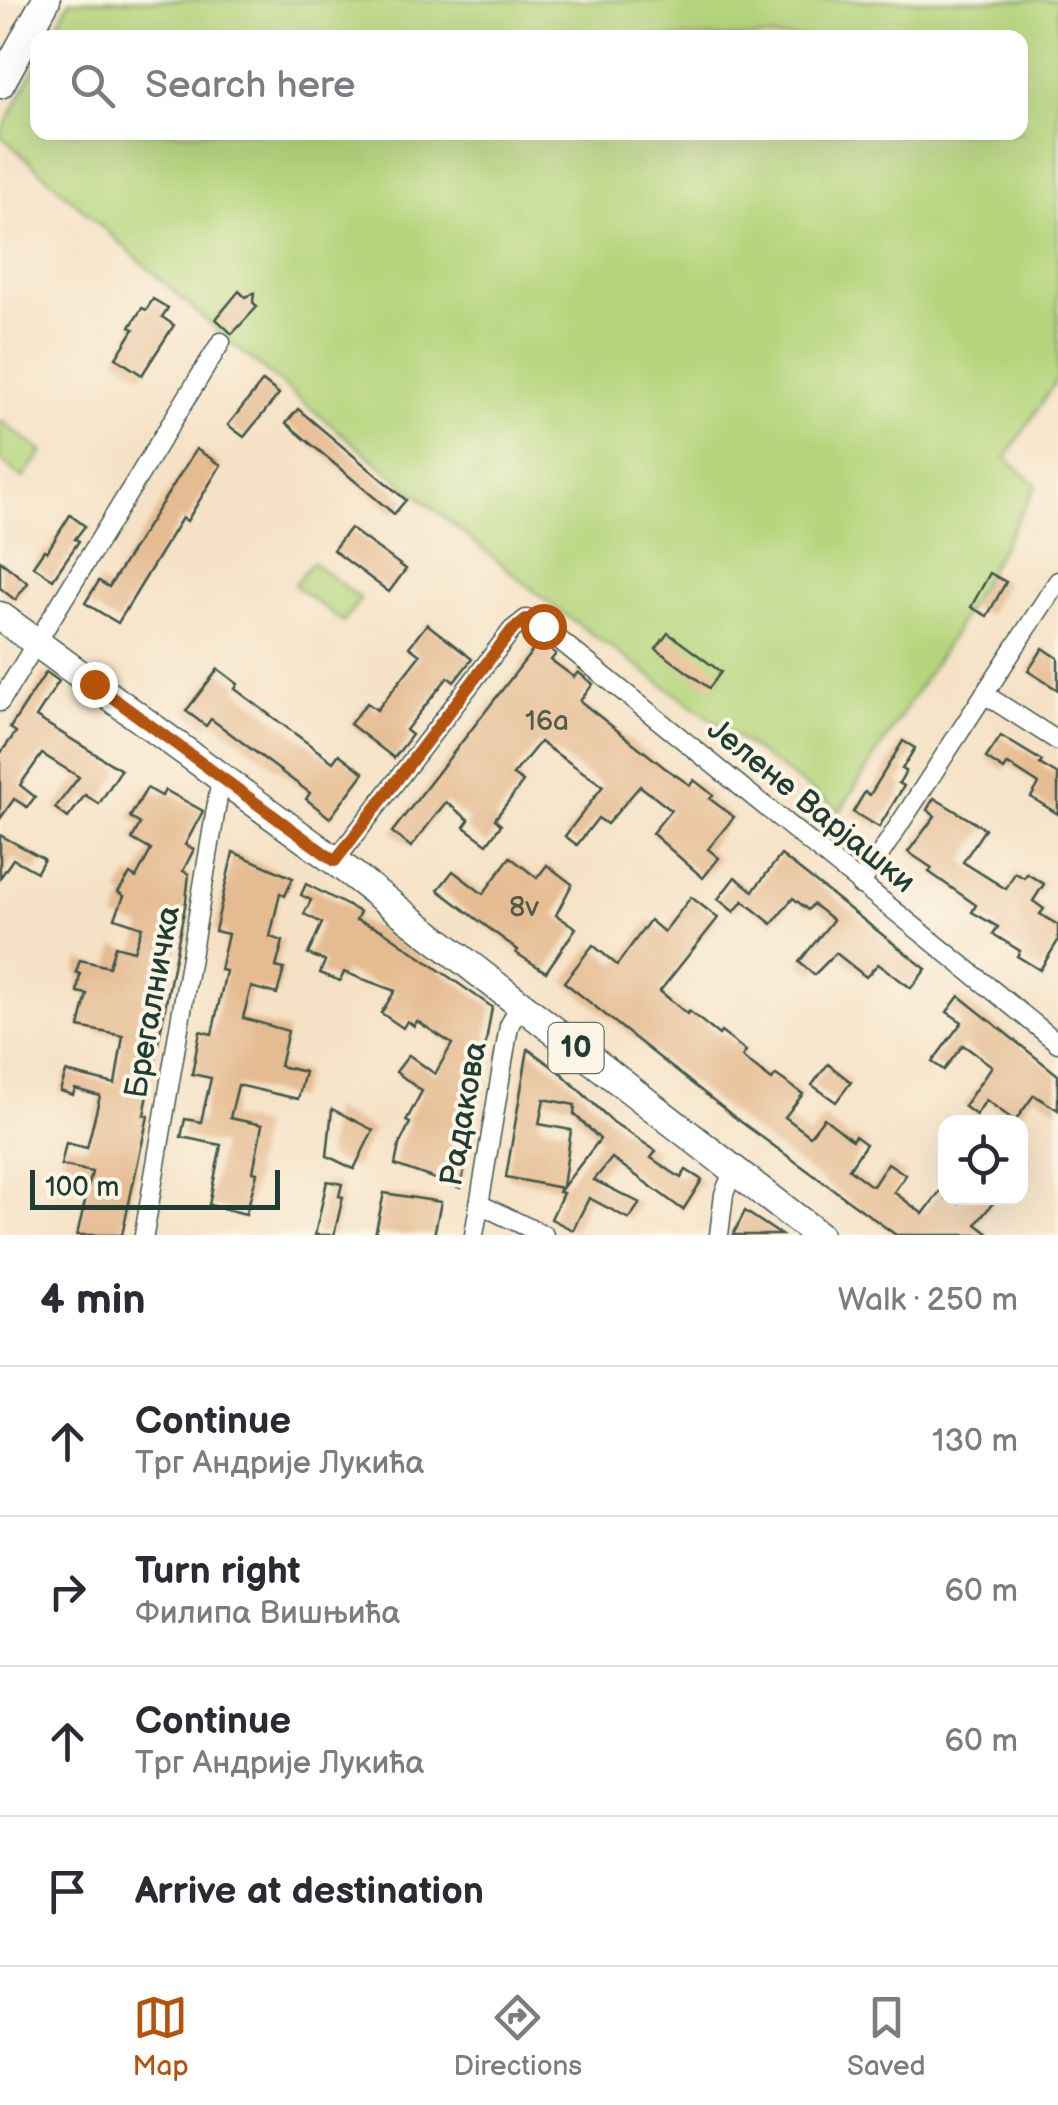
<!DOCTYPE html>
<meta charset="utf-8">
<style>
:root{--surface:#fff;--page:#f2f2f3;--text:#2b2b33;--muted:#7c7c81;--line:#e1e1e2;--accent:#b45309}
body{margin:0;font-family:"Balsamiq Sans",sans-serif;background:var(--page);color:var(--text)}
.controls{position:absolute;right:30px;bottom:30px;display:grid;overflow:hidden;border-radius:20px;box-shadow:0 10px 40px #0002}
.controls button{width:90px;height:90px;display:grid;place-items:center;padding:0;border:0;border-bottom:2px solid var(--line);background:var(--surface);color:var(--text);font:50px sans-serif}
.scale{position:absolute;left:30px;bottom:25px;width:250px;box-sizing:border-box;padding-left:10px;border:5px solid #1f3d34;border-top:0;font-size:28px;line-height:35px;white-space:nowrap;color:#1f3d34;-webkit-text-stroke:8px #fcf5e5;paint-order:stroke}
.stop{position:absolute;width:30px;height:30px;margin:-22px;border:8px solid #b45309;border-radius:50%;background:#fff}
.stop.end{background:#b45309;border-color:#fff;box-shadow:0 2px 10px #0008}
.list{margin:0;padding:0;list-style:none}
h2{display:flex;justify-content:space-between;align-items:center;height:130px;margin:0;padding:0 40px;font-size:42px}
h2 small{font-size:32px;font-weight:400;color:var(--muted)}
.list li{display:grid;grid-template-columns:65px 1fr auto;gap:30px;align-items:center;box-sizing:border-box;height:150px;padding:0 40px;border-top:2px solid var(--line)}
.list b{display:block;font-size:38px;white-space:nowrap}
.list p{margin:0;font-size:32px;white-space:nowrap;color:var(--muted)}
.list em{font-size:32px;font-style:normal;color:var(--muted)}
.icon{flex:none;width:55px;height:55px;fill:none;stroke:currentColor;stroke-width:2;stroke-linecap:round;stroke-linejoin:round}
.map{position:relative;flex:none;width:1058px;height:1235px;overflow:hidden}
.search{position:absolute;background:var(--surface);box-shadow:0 10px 40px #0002;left:30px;right:30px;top:30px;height:110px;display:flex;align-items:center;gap:25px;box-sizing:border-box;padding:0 35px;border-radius:20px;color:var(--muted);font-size:38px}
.sheet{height:730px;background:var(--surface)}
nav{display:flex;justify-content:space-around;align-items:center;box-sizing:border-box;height:140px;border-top:2px solid var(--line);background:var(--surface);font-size:28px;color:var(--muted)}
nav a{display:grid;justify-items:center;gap:5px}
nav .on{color:var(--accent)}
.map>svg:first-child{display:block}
.green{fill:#b5d57d;stroke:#6a8958;stroke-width:2.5}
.building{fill:#e5bb92;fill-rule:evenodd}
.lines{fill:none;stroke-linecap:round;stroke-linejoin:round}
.minor-casing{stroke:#3f564a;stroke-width:21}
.primary-casing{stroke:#3f564a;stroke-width:31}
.minor{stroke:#fff;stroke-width:18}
.primary{stroke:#fff;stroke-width:28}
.route{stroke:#b45309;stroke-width:12}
.labels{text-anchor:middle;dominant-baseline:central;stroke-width:8;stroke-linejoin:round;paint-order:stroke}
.number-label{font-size:28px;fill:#505c4c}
.shield{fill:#fcf5e5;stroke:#617469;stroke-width:2.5}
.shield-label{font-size:30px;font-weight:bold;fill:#1f3d34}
.street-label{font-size:32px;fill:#1f3d34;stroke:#fcf5e5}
</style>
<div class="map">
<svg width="1058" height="1235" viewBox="0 0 1058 1235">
<rect width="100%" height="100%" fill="#fcf5e5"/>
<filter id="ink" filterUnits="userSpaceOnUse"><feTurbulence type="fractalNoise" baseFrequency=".01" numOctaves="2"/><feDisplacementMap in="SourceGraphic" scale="20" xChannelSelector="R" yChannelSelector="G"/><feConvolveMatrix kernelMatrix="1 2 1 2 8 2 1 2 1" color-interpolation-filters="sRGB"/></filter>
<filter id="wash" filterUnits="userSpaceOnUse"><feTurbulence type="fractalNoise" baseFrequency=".0048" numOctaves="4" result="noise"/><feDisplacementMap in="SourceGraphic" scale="40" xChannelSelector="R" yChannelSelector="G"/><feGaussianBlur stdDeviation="2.25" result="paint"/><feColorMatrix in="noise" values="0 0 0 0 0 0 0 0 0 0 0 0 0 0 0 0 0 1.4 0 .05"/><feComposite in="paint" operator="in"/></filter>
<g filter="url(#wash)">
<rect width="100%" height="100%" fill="#f5e1c5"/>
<!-- green -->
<g class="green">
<path d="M 70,0 L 1058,0 L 1058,378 L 1006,458 L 1037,485 L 952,636 L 840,811 L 550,604 L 230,342 L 0,135 L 37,63 L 38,132 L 1020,132 L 1020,38 L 51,37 Z"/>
<path d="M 0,420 L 43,452 L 23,478 L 0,460 Z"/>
<path d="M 312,562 L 361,599 L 343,622 L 294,585 Z"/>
</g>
<g id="blocks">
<!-- building -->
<g class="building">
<path d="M 239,291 L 245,297 L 254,293 L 253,302 L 257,307 L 232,334 L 216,319 Z"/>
<path d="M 153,299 L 168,308 L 162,317 L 174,325 L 142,375 L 116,358 L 134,329 L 130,327 L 142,308 L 146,310 Z"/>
<path d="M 263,381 L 279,394 L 244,437 L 228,425 Z"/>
<path d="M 298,409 L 406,500 L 394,514 L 286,423 Z"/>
<path d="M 196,449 L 221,465 L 187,521 L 182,518 L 118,623 L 85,603 L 99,581 L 109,587 Z"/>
<path d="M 70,515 L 85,526 L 75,539 L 79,541 L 53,579 L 33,566 L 44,550 L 47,552 Z"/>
<path d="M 350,528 L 406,569 L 389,592 L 333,550 Z"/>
<path d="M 0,561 L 28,583 L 15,600 L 0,588 Z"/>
<path d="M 990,573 L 1006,582 L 987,616 L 971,607 Z"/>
<path d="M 427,624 L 472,659 L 454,682 L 448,677 L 406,730 L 412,735 L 394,758 L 350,724 L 367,703 L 377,710 L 420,655 L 409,647 Z"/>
<path d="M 668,633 L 721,672 L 709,688 L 656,649 Z"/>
<path d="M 540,641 L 556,654 L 551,660 L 574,677 L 578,672 L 593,684 L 580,701 L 665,768 L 690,785 L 694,780 L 713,795 L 710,799 L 734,817 L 708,849 L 719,858 L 703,878 L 652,833 L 671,810 L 640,786 L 607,824 L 598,818 L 577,845 L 565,836 L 603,786 L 540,742 L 513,775 L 523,782 L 495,819 L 501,825 L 487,844 L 464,827 L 469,820 L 446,802 L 411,847 L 392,832 Z"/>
<path d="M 1043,648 L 1058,658 L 1058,690 L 1028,671 Z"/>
<path d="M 218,669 L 238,684 L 235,689 L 333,762 L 339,754 L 364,773 L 330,818 L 306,799 L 310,793 L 211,719 L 206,726 L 186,711 Z"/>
<path d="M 46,672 L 59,681 L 36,717 L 121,770 L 99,804 L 85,795 L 68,818 L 55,808 L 79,777 L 42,754 L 20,785 L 35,797 L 27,807 L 14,799 L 0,819 L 0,754 L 16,732 L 10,728 Z"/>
<path d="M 1001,736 L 1042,761 L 1040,764 L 1058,775 L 1058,814 L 1031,797 L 1039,784 L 1008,764 L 1004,770 L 986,758 Z"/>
<path d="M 903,741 L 915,748 L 902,769 L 906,771 L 899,783 L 904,786 L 879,827 L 853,812 L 865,792 L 870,795 Z"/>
<path d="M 147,788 L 162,796 L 165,790 L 203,811 L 185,845 L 194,849 L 183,871 L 189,874 L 186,901 L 144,1115 L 148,1116 L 122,1235 L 77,1235 L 92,1172 L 61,1165 L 66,1143 L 87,1148 L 100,1096 L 75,1089 L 73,1095 L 60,1091 L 66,1072 L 115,1084 L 123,1036 L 79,1027 L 87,994 L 77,992 L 80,974 L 76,972 L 80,960 L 109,967 L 115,946 L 134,951 L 142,927 L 115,918 L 124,896 L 118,892 L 130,874 L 136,878 L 151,850 L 132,839 L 140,824 L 130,817 Z"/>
<path d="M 934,798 L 985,829 L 963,862 L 1006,889 L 1015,873 L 1024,878 L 1027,874 L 1044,884 L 1033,901 L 1044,909 L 1040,914 L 1058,925 L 1058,941 L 1040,970 L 1017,956 L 1020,951 L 993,934 L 998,927 L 972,912 L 976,905 L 929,872 L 932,868 L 908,852 L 935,816 L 927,810 Z"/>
<path d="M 0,835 L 44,859 L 37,872 L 13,859 L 0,878 Z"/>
<path d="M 233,852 L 293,878 L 285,896 L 280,893 L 270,937 L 283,941 L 276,967 L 284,969 L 277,994 L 251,987 L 243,1018 L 288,1031 L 280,1066 L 305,1072 L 298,1099 L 238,1085 L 230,1118 L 262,1125 L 253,1172 L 257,1173 L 246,1214 L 209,1205 L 221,1145 L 181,1137 L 185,1119 L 201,1122 L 211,1078 L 192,1074 L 200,1031 L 212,1034 L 226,971 L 220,970 L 228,934 L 215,931 Z"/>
<path d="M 781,855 L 926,969 L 911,988 L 878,964 L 866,977 L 836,953 L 814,975 L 799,962 L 833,920 L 813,904 L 808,910 L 793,898 L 772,924 L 743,901 L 734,912 L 718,899 L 735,877 L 753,891 Z"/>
<path d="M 510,857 L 537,878 L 547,865 L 572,884 L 556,915 L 576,928 L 546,972 L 516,953 L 518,950 L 438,890 L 453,871 L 483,894 Z"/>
<path d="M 306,884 L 360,912 L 356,920 L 382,930 L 492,1007 L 461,1188 L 395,1165 L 399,1145 L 410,1123 L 406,1121 L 422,1091 L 396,1072 L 409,1055 L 435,1074 L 452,1044 L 417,1021 L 414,1026 L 407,1021 L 403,1028 L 381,1013 L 395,991 L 344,972 L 340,981 L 320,973 L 325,961 L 308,954 L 322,923 L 304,914 L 311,900 L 301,895 Z"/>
<path d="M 691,897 L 718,918 L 660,991 L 687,1014 L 689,1011 L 719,1035 L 721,1032 L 746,1051 L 742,1057 L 772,1080 L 776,1075 L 803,1094 L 785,1117 L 810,1136 L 824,1118 L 852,1140 L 855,1136 L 866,1144 L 849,1169 L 870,1185 L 873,1186 L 888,1163 L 906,1175 L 894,1192 L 923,1214 L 941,1190 L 946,1198 L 959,1204 L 964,1198 L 997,1198 L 976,1224 L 990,1235 L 896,1235 L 737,1119 L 564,982 L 593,945 L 617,965 L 650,920 L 664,932 Z"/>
<path d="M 959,996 L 1058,1075 L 1058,1110 L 1034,1095 L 1015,1121 L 986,1100 L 976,1115 L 964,1106 L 992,1066 L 963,1045 L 944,1070 L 932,1062 L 962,1022 L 947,1012 Z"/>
<path d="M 528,1049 L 561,1073 L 613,1122 L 656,1151 L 651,1158 L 681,1178 L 686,1170 L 702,1180 L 683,1210 L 612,1158 L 594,1180 L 640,1203 L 629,1219 L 589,1198 L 573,1230 L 551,1219 L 563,1193 L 559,1192 L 561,1188 L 506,1177 ZM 544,1099 L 575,1105 L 574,1114 L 600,1139 L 563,1187 L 571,1130 L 539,1124 Z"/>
<path d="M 828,1064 L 851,1082 L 836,1102 L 812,1085 Z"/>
<path d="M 332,1109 L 373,1130 L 354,1169 L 327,1156 Z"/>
<path d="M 327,1181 L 342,1184 L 339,1196 L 343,1197 L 334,1235 L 315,1235 Z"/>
<path d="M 384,1193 L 441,1202 L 434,1235 L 375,1235 Z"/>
<path d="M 745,1211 L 781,1235 L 733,1235 Z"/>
</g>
</g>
</g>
<g filter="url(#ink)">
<use href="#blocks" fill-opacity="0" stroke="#3f564a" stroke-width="2.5"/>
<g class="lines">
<!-- minor casing -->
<g class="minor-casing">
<g id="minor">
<path d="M 984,694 L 1058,741"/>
<path d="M 0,702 L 221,342"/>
<path d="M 335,861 L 512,630 L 526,619 L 536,621 L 1058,1043"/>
<path d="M 860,885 L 1058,581"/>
<path d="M 479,1204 L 544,1235"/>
<path d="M 144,1235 L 221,779"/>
<path d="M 474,1235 L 509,1026 L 520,1005"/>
<path d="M 719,1235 L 724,1194 L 733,1171"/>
</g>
</g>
<!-- primary casing -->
<g class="primary-casing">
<g id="primary">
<path d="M 0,84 L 46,0"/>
<path d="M 0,616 L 335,861 L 818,1235"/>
</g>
</g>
<!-- minor -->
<use href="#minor" class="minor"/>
<!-- primary -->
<use href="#primary" class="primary"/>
</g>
</g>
<g class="lines" filter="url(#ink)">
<!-- route -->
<path class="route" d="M 94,684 L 335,861 L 512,630 L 526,619 L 543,626"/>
</g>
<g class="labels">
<!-- number labels -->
<g class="number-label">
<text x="547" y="721">16a</text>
<text x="524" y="907">8v</text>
</g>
<!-- shield labels -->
<rect class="shield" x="548.5" y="1023" width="55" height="50" rx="8"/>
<g class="shield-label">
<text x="576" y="1048">10</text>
</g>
<!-- street labels -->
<g class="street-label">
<text transform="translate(811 806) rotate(39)">Јелене Варјашки</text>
<text transform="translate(153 1002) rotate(-80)">Брегалничка</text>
<text transform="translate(464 1114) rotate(-80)">Радакова</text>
</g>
</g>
</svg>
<div class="controls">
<button><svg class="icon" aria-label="locate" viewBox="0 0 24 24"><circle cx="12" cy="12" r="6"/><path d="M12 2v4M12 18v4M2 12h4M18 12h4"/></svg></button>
</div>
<div class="scale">100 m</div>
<div class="stop" style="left:543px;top:626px"></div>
<div class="stop end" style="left:94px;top:684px"></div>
<div class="search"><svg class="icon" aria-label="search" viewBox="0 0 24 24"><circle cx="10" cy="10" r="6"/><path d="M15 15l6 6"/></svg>Search here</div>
</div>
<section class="sheet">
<h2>4 min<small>Walk · 250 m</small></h2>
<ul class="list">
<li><svg class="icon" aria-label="ahead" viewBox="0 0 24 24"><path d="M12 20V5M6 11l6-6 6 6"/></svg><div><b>Continue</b><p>Трг Андрије Лукића</p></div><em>130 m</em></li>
<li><svg class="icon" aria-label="right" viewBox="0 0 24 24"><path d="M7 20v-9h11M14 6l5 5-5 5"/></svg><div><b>Turn right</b><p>Филипа Вишњића</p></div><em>60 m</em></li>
<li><svg class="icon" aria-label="ahead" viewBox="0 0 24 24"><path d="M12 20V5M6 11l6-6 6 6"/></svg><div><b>Continue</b><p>Трг Андрије Лукића</p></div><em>60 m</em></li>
<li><svg class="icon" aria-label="arrive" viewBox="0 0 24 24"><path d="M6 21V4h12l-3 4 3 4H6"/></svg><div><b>Arrive at destination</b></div></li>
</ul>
</section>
<nav>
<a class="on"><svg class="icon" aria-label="map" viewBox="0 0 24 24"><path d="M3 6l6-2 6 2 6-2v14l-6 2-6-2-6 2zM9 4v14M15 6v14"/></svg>Map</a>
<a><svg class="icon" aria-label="directions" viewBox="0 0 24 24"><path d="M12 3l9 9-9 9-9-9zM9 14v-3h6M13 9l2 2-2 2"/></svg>Directions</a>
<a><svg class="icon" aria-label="saved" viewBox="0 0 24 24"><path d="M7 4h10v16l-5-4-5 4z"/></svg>Saved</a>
</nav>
